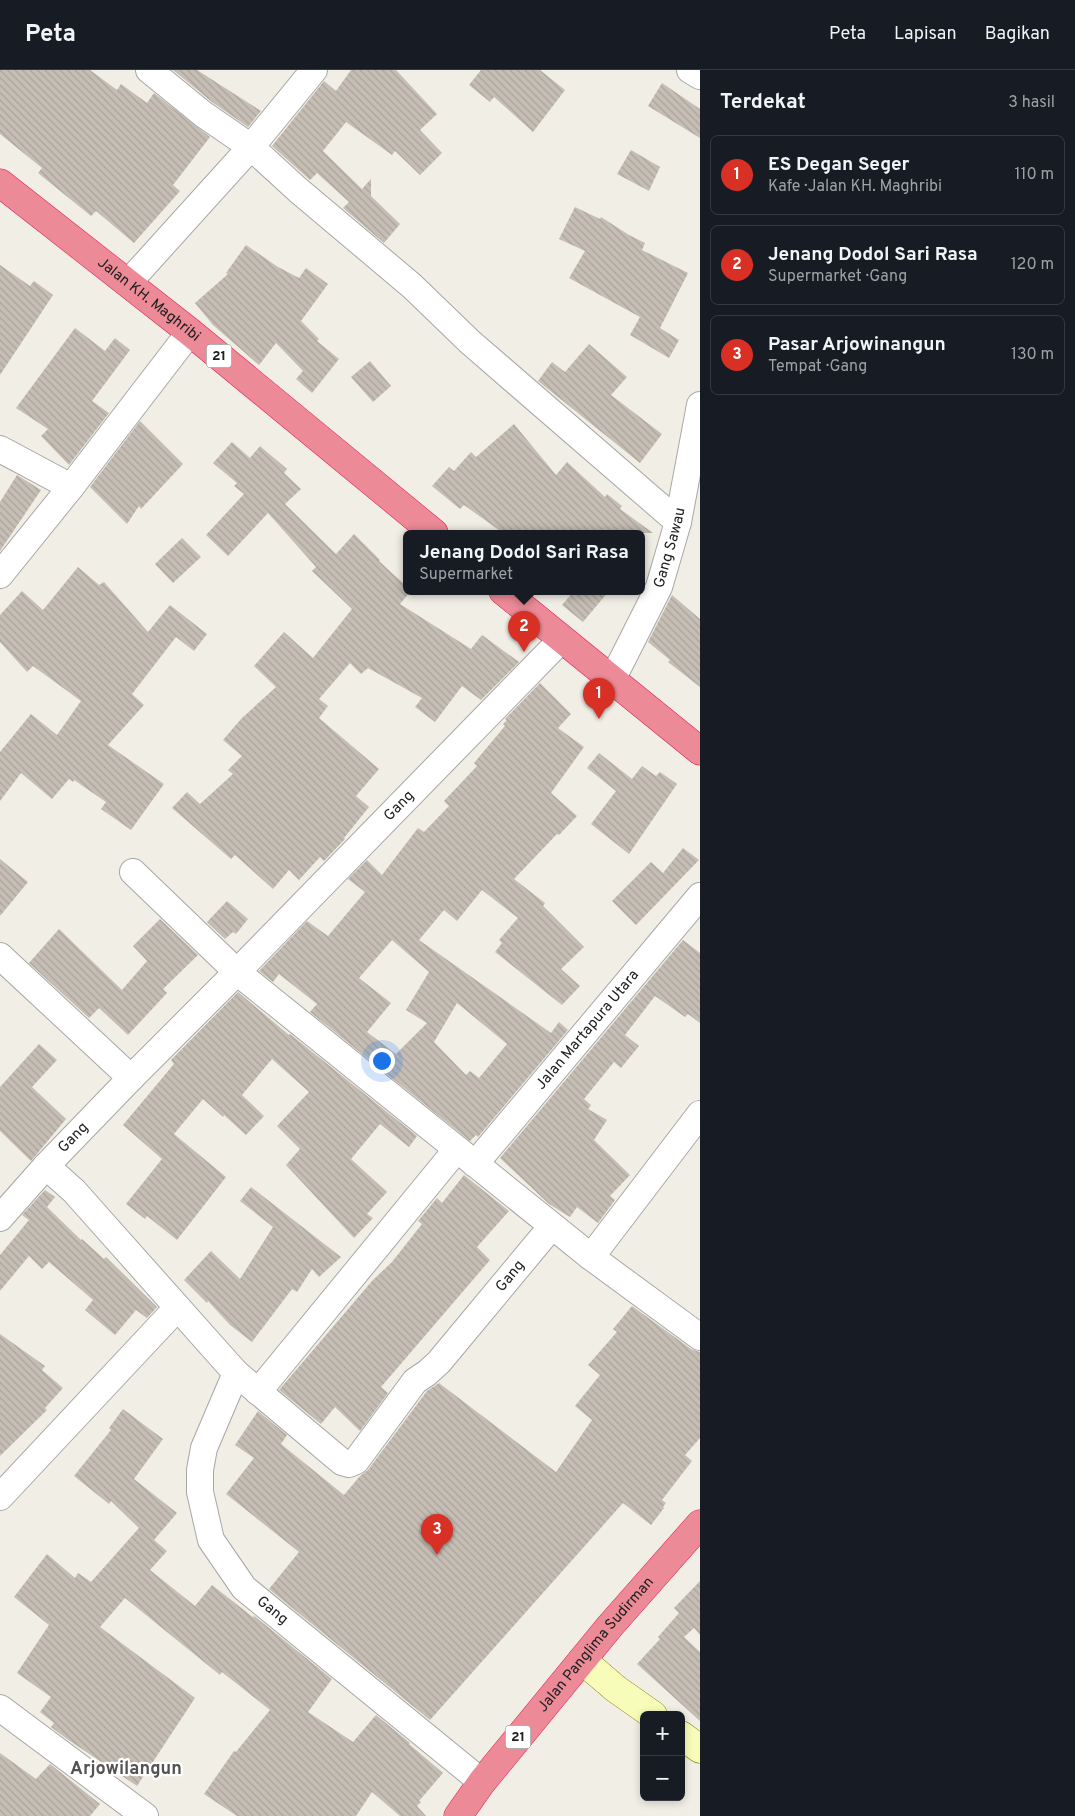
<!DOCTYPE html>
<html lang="id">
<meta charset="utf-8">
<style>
:root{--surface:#171b24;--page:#242831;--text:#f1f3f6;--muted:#9ea1a6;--line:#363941;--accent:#d93025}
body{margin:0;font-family:Overpass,sans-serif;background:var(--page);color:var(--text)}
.controls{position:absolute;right:15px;bottom:15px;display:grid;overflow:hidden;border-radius:8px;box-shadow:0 2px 8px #0003}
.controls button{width:45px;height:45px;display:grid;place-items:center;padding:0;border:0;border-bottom:1px solid var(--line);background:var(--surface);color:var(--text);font:25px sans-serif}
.you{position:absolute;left:381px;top:990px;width:18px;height:18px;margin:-12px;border:4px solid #fff;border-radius:50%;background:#1a73e8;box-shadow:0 0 0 8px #1a73e833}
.badge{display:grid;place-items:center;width:32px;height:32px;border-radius:50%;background:var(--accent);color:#fff;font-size:16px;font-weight:700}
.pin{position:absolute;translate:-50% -41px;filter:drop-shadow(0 1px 2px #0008)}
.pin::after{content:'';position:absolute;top:26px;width:18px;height:15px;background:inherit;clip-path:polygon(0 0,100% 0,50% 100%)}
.popup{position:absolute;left:403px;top:460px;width:242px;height:65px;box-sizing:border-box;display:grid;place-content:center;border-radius:8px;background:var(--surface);filter:drop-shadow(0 1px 4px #0005);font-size:16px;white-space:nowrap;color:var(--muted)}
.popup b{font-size:19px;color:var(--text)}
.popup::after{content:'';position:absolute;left:50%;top:100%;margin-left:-10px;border:10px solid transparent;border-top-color:var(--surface)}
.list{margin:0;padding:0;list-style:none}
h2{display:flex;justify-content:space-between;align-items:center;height:65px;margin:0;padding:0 20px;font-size:21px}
h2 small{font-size:16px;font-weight:400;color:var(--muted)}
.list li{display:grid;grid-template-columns:32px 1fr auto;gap:15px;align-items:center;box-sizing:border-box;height:80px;margin:0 10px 10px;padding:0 10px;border:1px solid var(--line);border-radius:8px}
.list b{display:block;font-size:19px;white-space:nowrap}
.list p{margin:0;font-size:16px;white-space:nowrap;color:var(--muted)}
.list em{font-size:16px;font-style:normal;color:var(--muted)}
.map{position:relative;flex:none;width:700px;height:1746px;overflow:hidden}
header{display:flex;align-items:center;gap:30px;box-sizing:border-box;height:70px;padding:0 25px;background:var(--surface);border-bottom:1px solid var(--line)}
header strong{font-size:24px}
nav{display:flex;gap:28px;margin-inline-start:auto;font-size:18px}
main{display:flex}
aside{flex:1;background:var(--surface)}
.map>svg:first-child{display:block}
.building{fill:url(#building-back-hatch);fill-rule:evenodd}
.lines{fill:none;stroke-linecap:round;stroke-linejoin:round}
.street-casing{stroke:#a7a7a7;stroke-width:28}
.secondary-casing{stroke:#6a7e00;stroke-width:29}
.highway-casing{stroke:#e61c58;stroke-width:29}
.street{stroke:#fff;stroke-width:26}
.secondary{stroke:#f7fdb8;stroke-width:28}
.highway{stroke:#ec8a97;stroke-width:28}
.labels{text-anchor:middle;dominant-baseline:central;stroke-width:4.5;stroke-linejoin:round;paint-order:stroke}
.shield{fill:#fff;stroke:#636363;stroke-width:1}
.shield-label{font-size:14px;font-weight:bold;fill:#202020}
.street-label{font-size:15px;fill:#202020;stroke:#fff}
.quarter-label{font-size:18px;font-weight:bold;fill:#535353;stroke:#fff}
</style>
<header>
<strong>Peta</strong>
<nav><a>Peta</a><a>Lapisan</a><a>Bagikan</a></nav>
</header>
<main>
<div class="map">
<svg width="700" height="1746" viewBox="0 0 700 1746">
<defs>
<pattern id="building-back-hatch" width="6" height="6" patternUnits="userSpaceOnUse" patternTransform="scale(1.25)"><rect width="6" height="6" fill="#c6beb5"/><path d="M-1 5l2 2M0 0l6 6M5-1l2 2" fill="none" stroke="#aaa39b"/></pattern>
</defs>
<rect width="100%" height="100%" fill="#f1eee6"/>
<!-- building -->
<g class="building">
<path d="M 0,0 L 90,0 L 117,20 L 121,14 L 147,33 L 154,23 L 210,67 L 173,115 L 180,121 L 134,173 L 96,141 L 91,146 L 38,103 L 42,98 L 0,64 Z"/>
<path d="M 173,0 L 197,0 L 261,41 L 248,57 L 212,32 Z"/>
<path d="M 351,0 L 396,0 L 437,44 L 420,60 L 442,83 L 420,105 L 395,81 L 392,85 L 346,52 L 323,81 L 362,119 L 371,109 L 371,126 L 400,154 L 384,173 L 343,138 L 349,132 L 317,103 L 310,110 L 272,76 L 324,11 L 336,21 Z"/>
<path d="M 481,0 L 540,0 L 565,20 L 533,62 L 494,27 L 490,32 L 469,15 Z"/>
<path d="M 662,13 L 700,39 L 700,68 L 648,36 Z"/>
<path d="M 631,80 L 660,97 L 649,121 L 617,104 Z"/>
<path d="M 575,137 L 600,149 L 601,147 L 629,165 L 645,173 L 642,180 L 688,203 L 660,258 L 679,270 L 669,288 L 630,265 L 640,247 L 569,208 L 585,181 L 559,169 Z"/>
<path d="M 246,175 L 278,197 L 299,208 L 306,198 L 328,214 L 301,251 L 319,269 L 317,271 L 339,289 L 312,323 L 296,309 L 303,301 L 276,273 L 259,295 L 213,255 L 195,233 L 228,204 L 226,203 Z"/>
<path d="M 0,195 L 30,216 L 34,211 L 53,225 L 0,305 Z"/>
<path d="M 75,258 L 105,281 L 115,268 L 130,280 L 92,331 L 109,343 L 69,395 L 41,366 L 48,359 L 16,338 Z"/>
<path d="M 589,274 L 627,307 L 611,325 L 662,364 L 640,393 L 538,311 L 552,292 L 565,302 Z"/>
<path d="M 370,291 L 391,316 L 373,332 L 351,307 Z"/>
<path d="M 140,351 L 183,394 L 141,439 L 139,436 L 127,454 L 90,417 Z"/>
<path d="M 514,354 L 556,405 L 567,392 L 605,427 L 607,424 L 622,436 L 620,439 L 653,463 L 503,463 L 464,435 L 460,439 L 432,416 L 449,397 L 454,401 L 471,382 L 476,387 Z"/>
<path d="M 232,372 L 250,388 L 260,376 L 287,399 L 284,403 L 301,419 L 285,434 L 336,484 L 354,464 L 380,490 L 379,491 L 406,516 L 406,521 L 411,521 L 400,534 L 471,579 L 482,565 L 519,592 L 481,630 L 462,616 L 435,652 L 415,637 L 422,628 L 368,598 L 361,604 L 350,593 L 319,629 L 328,636 L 319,648 L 379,699 L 356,726 L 369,737 L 344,768 L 345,769 L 324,791 L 320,787 L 299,810 L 289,800 L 273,819 L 235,785 L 231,789 L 172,738 L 187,722 L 200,734 L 233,704 L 228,700 L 242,686 L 223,670 L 241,649 L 276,617 L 254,596 L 284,562 L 313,588 L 352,539 L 312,501 L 316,497 L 268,443 L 228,486 L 206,465 L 244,424 L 234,416 L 237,413 L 213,393 Z"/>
<path d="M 17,405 L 41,420 L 0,481 L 0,432 Z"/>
<path d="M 182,468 L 201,487 L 173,513 L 155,494 Z"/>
<path d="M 78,497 L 99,515 L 104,512 L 148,562 L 170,535 L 207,564 L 194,581 L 176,567 L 132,624 L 144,635 L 108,675 L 164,714 L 131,760 L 101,739 L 106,732 L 74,710 L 73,712 L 69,709 L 52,729 L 21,703 L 0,731 L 0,682 L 31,644 L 57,665 L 81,631 L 33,596 L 27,602 L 0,572 L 0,545 L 22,521 L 43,540 Z"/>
<path d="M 574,521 L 609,521 L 583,552 L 562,535 Z"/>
<path d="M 672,525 L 700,549 L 700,617 L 668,592 L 670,590 L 648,572 Z"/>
<path d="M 540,613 L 571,644 L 558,658 L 584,677 L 551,723 L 577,746 L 559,765 L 557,764 L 514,809 L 545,833 L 543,836 L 584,877 L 561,899 L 580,916 L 562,935 L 495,882 L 502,873 L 499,870 L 518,848 L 482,820 L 457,851 L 444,840 L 419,870 L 551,963 L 559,952 L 568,960 L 478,1067 L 476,1065 L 470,1071 L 310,942 L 317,934 L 279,904 L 273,912 L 259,901 L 307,851 L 328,866 L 365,822 L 348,809 L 367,790 L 382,805 L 418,758 L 424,762 L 449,736 L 444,731 L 477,696 L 474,693 L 505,656 L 503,654 L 507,650 L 505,649 ZM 392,870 L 429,902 L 406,940 L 427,953 L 396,984 L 367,962 L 391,933 L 359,908 ZM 457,933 L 507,974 L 479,1008 L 470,1001 L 466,1005 L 434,972 Z"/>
<path d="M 599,683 L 632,709 L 642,696 L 656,706 L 660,702 L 677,714 L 629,784 L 591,754 L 616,721 L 587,698 Z"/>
<path d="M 683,778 L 699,790 L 636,855 L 612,831 L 651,792 L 663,803 Z"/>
<path d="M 0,789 L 28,812 L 0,846 Z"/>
<path d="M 227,831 L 248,849 L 236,864 L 233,862 L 225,869 L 207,852 Z"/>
<path d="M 160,849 L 198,885 L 163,919 L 167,923 L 128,965 L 99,938 L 89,948 L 29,893 L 59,859 L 122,920 L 147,891 L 133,876 Z"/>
<path d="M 683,870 L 700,883 L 700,953 L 688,944 L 685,947 L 655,926 L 625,965 L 639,976 L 621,998 L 614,992 L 584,1029 L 591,1035 L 588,1039 L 607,1050 L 594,1070 L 630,1105 L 610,1126 L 615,1130 L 598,1153 L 577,1137 L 570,1147 L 549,1134 L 500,1088 Z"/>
<path d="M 238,922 L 289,965 L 290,964 L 417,1066 L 409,1077 L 380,1054 L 351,1089 L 387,1122 L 367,1144 L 373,1148 L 354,1168 L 286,1095 L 300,1079 L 277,1056 L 309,1022 L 272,989 L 242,1025 L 264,1046 L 246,1065 L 224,1045 L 223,1047 L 203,1029 L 174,1064 L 226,1107 L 177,1170 L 147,1146 L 145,1149 L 126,1134 L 162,1089 L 123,1055 L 174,994 L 171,990 Z"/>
<path d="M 39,974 L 57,990 L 32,1017 L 66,1049 L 31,1091 L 0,1061 L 0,1017 Z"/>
<path d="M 464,1105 L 509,1141 L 477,1177 L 490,1190 L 381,1317 L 388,1323 L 360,1361 L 335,1337 L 321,1354 L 279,1320 L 372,1211 L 392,1192 L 422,1154 L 418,1151 L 437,1128 L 442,1133 Z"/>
<path d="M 251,1117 L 341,1187 L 319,1207 L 312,1199 L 297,1222 L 292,1219 L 252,1272 L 230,1255 L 208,1231 L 207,1233 L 184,1210 L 211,1181 L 240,1209 L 273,1157 L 240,1131 Z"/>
<path d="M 45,1120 L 55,1127 L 47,1137 L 81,1170 L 82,1169 L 104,1189 L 106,1187 L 157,1237 L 147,1248 L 136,1240 L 115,1265 L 85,1240 L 93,1230 L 49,1192 L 42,1199 L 29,1186 L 0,1221 L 0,1185 L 29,1150 L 22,1145 Z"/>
<path d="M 632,1236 L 691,1279 L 700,1282 L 700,1368 L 685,1385 L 692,1391 L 662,1430 L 666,1433 L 663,1437 L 664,1438 L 651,1455 L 623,1433 L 430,1650 L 269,1519 L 299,1482 L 226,1424 L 254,1388 L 235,1375 L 258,1341 L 287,1365 L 281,1374 L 344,1425 L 360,1406 L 368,1400 L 427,1321 L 439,1313 L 556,1402 L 592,1350 L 575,1336 L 600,1305 L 588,1295 L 617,1262 L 613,1259 Z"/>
<path d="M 0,1264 L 45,1296 L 42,1300 L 63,1318 L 45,1338 L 47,1340 L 0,1386 Z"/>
<path d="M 123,1339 L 163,1369 L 134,1409 L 177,1443 L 154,1470 L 167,1481 L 150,1500 L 195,1536 L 212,1515 L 254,1548 L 253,1545 L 332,1609 L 308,1642 L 353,1672 L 376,1645 L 410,1673 L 409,1674 L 443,1703 L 419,1731 L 421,1732 L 417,1736 L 426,1746 L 400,1746 L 372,1722 L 356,1746 L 237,1746 L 204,1724 L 234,1681 L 236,1682 L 270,1640 L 222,1602 L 220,1605 L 125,1528 L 100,1557 L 195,1628 L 137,1716 L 67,1669 L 51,1657 L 54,1653 L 40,1642 L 51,1627 L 17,1603 L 49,1555 L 14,1527 L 47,1484 L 75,1508 L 78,1503 L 91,1512 L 139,1458 L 111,1431 L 109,1434 L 74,1406 L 111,1360 L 109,1358 Z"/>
<path d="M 700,1511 L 700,1565 L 694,1558 L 684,1567 L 700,1582 L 700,1651 L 637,1594 L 660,1569 L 658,1567 L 679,1543 L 674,1538 Z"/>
<path d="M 0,1683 L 36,1709 L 50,1694 L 100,1734 L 90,1746 L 0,1746 Z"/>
</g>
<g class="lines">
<!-- street casing -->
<g class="street-casing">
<g id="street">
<path d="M 149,0 L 203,44 L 251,77 L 298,120 L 412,216 L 470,272 L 678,452"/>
<path d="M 690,0 L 700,6"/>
<path d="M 128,213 L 251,77 L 314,0"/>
<path d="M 0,379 L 71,417"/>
<path d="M 0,505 L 71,417 L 190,262"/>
<path id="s1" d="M 612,610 L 659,517 L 678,452 L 700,335"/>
<path d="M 133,802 L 237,902 L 591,1187 L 700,1267"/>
<path d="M 0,886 L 131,1008"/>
<path id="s2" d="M 475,1094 L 700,826"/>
<path d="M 0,1148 L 46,1096"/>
<path d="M 591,1187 L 700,1044"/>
<path id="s3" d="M 236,1303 L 342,1392 L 349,1394 L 356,1391 L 415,1311 L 427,1303 L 439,1292 L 552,1156"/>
<path d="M 258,1322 L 457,1079"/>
<path d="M 0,1427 L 177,1238"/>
<path d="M 0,1638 L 145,1746"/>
<path id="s4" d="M 482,1712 L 244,1518 L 211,1470 L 200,1422 L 200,1400 L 204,1378 L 236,1303 L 74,1121 L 46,1096 L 131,1008 L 237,902 L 562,569"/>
</g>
</g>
<!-- secondary casing -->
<g class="secondary-casing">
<g id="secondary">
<path d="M 582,1590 L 616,1619 L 653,1645"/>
<path d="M 681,1665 L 700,1679"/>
</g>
</g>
<!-- highway casing -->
<g class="highway-casing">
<g id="highway">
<path id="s5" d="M 0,113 L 190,262 L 434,463"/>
<path d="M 503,521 L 700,681"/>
<path id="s6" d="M 458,1746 L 482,1712 L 610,1556 L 700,1454"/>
</g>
</g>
<!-- street -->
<use href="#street" class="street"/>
<!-- secondary -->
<use href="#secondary" class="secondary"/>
<!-- highway -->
<use href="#highway" class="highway"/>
</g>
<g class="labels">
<!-- shield labels -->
<g class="shield">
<rect x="206.5" y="274.5" width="25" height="23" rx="4"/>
<rect x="505.5" y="1655.5" width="25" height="23" rx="4"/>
</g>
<g class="shield-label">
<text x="219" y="286">21</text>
<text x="518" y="1667">21</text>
</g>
<!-- street labels -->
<g class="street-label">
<text stroke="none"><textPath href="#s5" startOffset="189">Jalan KH. Maghribi</textPath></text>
<text stroke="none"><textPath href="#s1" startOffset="145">Gang Sawau</textPath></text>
<text stroke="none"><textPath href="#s4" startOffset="1326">Gang</textPath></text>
<text stroke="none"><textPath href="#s2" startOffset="175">Jalan Martapura Utara</textPath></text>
<text stroke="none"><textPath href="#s4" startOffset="861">Gang</textPath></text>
<text stroke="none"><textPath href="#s3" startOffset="395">Gang</textPath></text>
<text transform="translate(272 1541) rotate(39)">Gang</text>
<text stroke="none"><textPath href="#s6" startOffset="220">Jalan Panglima Sudirman</textPath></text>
</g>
<!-- quarter labels -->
<g class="quarter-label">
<text x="126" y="1699">Arjowilangun</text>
</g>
</g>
</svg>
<div class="controls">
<button>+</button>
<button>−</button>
</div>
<div class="you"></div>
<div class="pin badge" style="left:599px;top:649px">1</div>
<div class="pin badge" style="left:524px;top:582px">2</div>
<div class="popup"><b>Jenang Dodol Sari Rasa</b>Supermarket</div>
<div class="pin badge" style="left:437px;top:1485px">3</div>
</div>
<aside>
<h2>Terdekat<small>3 hasil</small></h2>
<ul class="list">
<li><span class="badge">1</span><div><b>ES Degan Seger</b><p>Kafe · Jalan KH. Maghribi</p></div><em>110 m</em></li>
<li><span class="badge">2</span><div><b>Jenang Dodol Sari Rasa</b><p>Supermarket · Gang</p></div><em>120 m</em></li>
<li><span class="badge">3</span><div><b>Pasar Arjowinangun</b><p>Tempat · Gang</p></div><em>130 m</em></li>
</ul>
</aside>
</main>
